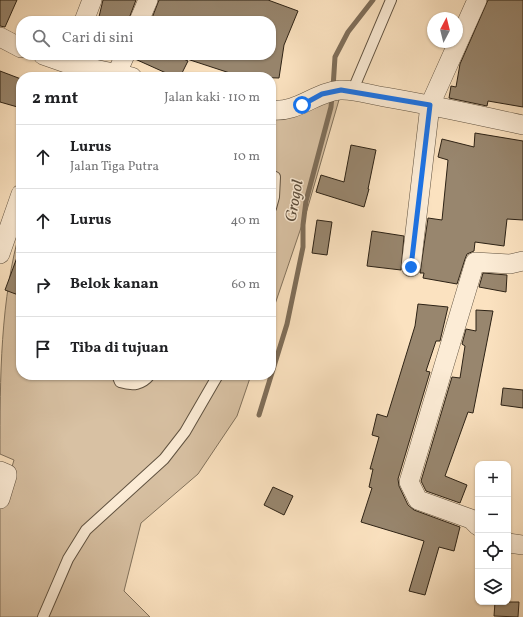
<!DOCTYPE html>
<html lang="id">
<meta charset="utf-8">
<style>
:root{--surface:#fff;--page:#f2f2f2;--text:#202124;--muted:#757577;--line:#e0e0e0}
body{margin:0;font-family:Vollkorn,serif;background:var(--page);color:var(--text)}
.controls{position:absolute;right:12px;bottom:12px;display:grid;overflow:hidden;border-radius:8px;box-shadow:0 1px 3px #0004}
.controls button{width:36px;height:36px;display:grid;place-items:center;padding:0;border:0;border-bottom:1px solid var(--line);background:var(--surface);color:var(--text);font:20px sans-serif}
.compass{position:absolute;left:427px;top:12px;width:36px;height:36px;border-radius:50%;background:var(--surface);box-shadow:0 1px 3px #0004;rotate:7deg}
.stop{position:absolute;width:12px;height:12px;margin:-9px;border:3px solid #1a73e8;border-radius:50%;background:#fff}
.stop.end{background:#1a73e8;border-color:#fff;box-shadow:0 1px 4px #0008}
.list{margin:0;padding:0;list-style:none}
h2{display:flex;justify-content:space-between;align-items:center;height:52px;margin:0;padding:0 16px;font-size:17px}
h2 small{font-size:13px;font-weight:400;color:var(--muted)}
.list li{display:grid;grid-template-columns:26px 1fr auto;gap:12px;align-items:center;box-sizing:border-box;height:64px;padding:0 16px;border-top:1px solid var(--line)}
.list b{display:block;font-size:15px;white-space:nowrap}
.list p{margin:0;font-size:13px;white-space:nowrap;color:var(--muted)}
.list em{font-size:13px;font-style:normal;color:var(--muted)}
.icon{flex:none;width:22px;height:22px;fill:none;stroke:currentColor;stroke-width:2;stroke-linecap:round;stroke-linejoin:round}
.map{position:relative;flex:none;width:523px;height:617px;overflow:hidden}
.search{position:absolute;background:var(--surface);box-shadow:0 1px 3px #0004;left:16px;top:16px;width:260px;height:44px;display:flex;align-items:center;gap:10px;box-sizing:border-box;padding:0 14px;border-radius:16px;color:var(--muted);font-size:15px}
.panel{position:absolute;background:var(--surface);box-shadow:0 1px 3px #0004;left:16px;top:72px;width:260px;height:308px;border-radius:16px}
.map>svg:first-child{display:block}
.green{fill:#d8c1a3;stroke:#82725c}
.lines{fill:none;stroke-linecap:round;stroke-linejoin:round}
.stream{stroke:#7f6e59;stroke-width:5}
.building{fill:#98866e;stroke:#2d2215}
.lane-casing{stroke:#605240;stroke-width:12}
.street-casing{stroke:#605240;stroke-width:20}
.lane{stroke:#fcecd6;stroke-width:10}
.street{stroke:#fcecd6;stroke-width:19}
.route{stroke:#1a73e8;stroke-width:5}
.labels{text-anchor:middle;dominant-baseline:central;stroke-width:3;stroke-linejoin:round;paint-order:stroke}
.water-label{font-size:16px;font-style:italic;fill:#5d4e3d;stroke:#fcecd6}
</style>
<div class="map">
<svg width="523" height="617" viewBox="0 0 523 617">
<rect width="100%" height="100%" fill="#fbe2c0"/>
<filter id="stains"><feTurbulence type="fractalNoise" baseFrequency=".005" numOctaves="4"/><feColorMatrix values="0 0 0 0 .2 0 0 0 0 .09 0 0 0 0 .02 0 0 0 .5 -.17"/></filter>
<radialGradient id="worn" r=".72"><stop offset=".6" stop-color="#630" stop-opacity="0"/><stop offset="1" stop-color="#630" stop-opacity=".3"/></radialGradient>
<!-- green -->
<g class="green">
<path d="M 343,86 L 307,210 L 271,316 L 271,109 Z"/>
<path d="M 21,227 L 21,375 L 251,375 L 237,416 L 198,474 L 141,523 L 124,591 L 150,617 L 0,617 L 0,507 L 14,460 L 0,454 C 0,378 0,300 21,227 Z"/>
</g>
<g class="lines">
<!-- stream -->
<g class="stream">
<path d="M 333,88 L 335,57 L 348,32 L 373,0"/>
<path d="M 259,415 L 287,324 L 303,247 L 303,225 L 306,201 L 331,107 L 332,96"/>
</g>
</g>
<!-- building -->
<g class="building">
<path d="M 0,0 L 17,0 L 5,27 L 0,26 Z"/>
<path d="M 103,0 L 136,0 L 128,21 L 98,21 Z"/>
<path d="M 159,0 L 268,0 L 298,11 L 284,45 L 279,78 L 242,77 L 184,58 L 184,55 L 271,55 L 271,21 L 163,21 L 152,18 Z"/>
<path d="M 488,0 L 523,0 L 523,107 L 488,101 L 487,106 L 449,98 L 451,86 L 456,87 L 460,64 Z"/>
<path d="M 136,55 L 175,55 L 188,61 L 180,77 L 175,77 L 135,59 Z"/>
<path d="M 0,71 L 21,79 L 21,108 L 0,102 Z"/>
<path d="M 475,133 L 523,141 L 523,220 L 507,219 L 504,246 L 475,242 L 474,251 L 467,254 L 465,259 L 457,284 L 423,278 L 424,273 L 420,273 L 428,218 L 442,220 L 448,160 L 438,157 L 442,139 L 474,147 Z"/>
<path d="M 351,145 L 376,150 L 368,189 L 369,189 L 364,207 L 316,192 L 321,175 L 344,182 Z"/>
<path d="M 317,220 L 332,222 L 327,255 L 312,253 Z"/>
<path d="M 372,231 L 404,236 L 401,270 L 367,266 Z"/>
<path d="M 19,252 L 21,252 L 21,296 L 5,290 Z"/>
<path d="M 483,273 L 507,275 L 506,292 L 479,287 Z"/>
<path d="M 418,304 L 448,307 L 440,341 L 436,341 L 426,371 L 430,372 L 398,479 L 399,486 L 408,505 L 414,510 L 460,527 L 454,551 L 439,547 L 425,595 L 409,591 L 424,541 L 361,522 L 372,488 L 369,487 L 373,469 L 370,469 L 379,437 L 372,435 L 377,414 L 387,417 L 415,326 Z"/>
<path d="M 476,310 L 493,311 L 473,413 L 468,412 L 445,476 L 467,485 L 460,503 L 426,491 L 421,481 L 452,377 L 460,378 L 465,346 L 462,344 L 466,329 L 476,331 Z"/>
<path d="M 503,388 L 523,390 L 523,408 L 501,405 Z"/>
<path d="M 273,487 L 293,496 L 284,515 L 264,505 Z"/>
<path d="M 495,602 L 519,602 L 518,617 L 494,616 Z"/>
</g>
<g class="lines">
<!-- lane casing -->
<g class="lane-casing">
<g id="lane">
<path d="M 352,92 L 391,0"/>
<path d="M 271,175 L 275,177 L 274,197 L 271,208"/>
<path d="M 117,375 L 120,382 C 133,386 142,385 150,375"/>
<path d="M 43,617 L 68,559 L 86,530 L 164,459 L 185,432 L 218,375"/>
</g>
</g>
<!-- street casing -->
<g class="street-casing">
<g id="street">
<path d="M 84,21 L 92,0"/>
<path d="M 139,21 L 148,0"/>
<path d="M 0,37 L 21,48"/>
<path d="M 43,55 L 66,63 L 132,77"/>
<path d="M 117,73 L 125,55"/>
<path d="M 271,110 C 298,113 315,92 340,90 C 353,89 372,95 385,97 C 432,105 477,115 523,125"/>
<path d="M 0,254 L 21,194"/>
<path d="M 411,267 L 430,105 L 477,0"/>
<path d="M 0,471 L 7,474 L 7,476 L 0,499"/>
<path d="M 478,526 L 471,519 L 418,500 L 409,482 L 475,262 L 510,264 L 523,261"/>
<path d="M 508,543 L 523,545"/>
</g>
</g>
<!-- lane -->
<use href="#lane" class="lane"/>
<!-- street -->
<use href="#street" class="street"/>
</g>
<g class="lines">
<!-- route -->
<path class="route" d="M 302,105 L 322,94 L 341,90 L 430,105 L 411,267"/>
</g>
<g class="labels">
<!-- water labels -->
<g class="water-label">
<text transform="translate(295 201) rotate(-80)">Grogol</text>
</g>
</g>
<rect width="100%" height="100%" filter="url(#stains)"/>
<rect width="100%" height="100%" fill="url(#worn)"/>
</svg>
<div class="controls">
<button>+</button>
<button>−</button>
<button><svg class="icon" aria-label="locate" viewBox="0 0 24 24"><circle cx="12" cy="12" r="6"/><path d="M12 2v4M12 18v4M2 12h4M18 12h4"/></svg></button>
<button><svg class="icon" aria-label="layers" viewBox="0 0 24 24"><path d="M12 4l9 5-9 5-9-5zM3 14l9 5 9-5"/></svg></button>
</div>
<svg class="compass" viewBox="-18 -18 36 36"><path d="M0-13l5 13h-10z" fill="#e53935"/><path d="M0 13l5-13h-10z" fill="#757577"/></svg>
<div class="stop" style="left:302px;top:105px"></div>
<div class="stop end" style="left:411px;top:267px"></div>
<div class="search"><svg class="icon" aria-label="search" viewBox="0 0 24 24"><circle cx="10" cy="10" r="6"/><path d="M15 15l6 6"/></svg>Cari di sini</div>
<section class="panel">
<h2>2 mnt<small>Jalan kaki · 110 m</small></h2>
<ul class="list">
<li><svg class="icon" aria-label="ahead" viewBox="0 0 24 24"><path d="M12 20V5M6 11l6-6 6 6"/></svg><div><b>Lurus</b><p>Jalan Tiga Putra</p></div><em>10 m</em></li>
<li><svg class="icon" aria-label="ahead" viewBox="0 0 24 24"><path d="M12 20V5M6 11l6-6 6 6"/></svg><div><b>Lurus</b></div><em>40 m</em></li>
<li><svg class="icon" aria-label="right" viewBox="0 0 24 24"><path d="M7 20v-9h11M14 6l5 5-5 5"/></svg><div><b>Belok kanan</b></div><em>60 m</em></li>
<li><svg class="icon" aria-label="arrive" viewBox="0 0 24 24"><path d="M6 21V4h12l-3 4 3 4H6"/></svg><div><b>Tiba di tujuan</b></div></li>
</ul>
</section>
</div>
